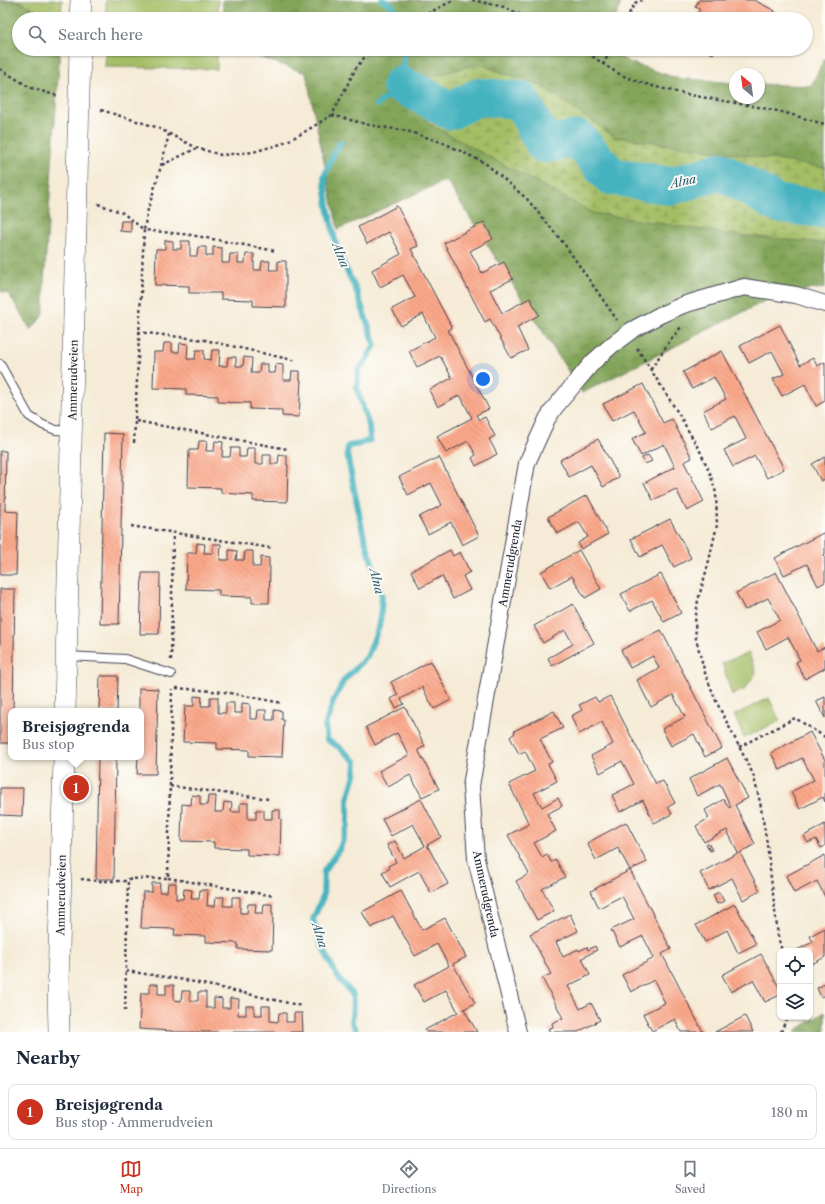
<!DOCTYPE html>
<meta charset="utf-8">
<style>
:root{--surface:#fff;--page:#f6f6f7;--text:#1f2937;--muted:#747a83;--line:#e0e1e3;--accent:#c8321e}
body{margin:0;font-family:"Libre Caslon Text",serif;background:var(--page);color:var(--text)}
.controls{position:absolute;right:12px;bottom:12px;display:grid;overflow:hidden;border-radius:8px;box-shadow:0 1px 3px #0004}
.controls button{width:36px;height:36px;display:grid;place-items:center;padding:0;border:0;border-bottom:1px solid var(--line);background:var(--surface);color:var(--text);font:20px sans-serif}
.compass{position:absolute;left:729px;top:68px;width:36px;height:36px;border-radius:50%;background:var(--surface);box-shadow:0 1px 3px #0004;rotate:331deg}
.you{position:absolute;left:483px;top:379px;width:14px;height:14px;margin:-10px;border:3px solid #fff;border-radius:50%;background:#1a73e8;box-shadow:0 0 0 6px #1a73e833}
.badge{display:grid;place-items:center;width:26px;height:26px;border-radius:50%;background:var(--accent);color:#fff;font-size:13px;font-weight:700}
.pin{position:absolute;translate:-50% -50%;border:2px solid #fff;box-shadow:0 1px 4px #0006}
.popup{position:absolute;left:8px;top:708px;width:136px;height:52px;box-sizing:border-box;display:grid;place-content:center;border-radius:8px;background:var(--surface);filter:drop-shadow(0 1px 3px #0005);font-size:13px;white-space:nowrap;color:var(--muted)}
.popup b{font-size:15px;color:var(--text)}
.popup::after{content:'';position:absolute;left:50%;top:100%;margin-left:-8px;border:8px solid transparent;border-top-color:var(--surface)}
.list{margin:0;padding:0;list-style:none}
h2{display:flex;justify-content:space-between;align-items:center;height:52px;margin:0;padding:0 16px;font-size:17px}
h2 small{font-size:13px;font-weight:400;color:var(--muted)}
.list li{display:grid;grid-template-columns:26px 1fr auto;gap:12px;align-items:center;box-sizing:border-box;height:56px;margin:0 8px 8px;padding:0 8px;border:1px solid var(--line);border-radius:8px}
.list b{display:block;font-size:15px;white-space:nowrap}
.list p{margin:0;font-size:13px;white-space:nowrap;color:var(--muted)}
.list em{font-size:13px;font-style:normal;color:var(--muted)}
.icon{flex:none;width:22px;height:22px;fill:none;stroke:currentColor;stroke-width:2;stroke-linecap:round;stroke-linejoin:round}
.map{position:relative;flex:none;width:825px;height:1032px;overflow:hidden}
.search{position:absolute;background:var(--surface);box-shadow:0 1px 3px #0004;left:12px;right:12px;top:12px;height:44px;display:flex;align-items:center;gap:10px;box-sizing:border-box;padding:0 14px;border-radius:22px;color:var(--muted);font-size:15px}
.sheet{height:116px;background:var(--surface)}
nav{display:flex;justify-content:space-around;align-items:center;box-sizing:border-box;height:56px;border-top:1px solid var(--line);background:var(--surface);font-size:11px;color:var(--muted)}
nav a{display:grid;justify-items:center;gap:2px}
nav .on{color:var(--accent)}
.map>svg:first-child{display:block}
.grass{fill:url(#grass-tufts);stroke:#637050}
.forest{fill:url(#forest-crowns);stroke:#52644a}
.wetland{fill:url(#wetland-marsh);stroke:#637050}
.park{fill:#a4be65;stroke:#637050}
.lines{fill:none;stroke-linecap:round;stroke-linejoin:round}
.stream{stroke:#44b2c0;stroke-width:6}
.river{stroke:#44b2c0;stroke-width:38}
.building{fill:url(#building-back-hatch)}
.service-casing{stroke:#424052;stroke-width:10}
.minor-casing{stroke:#424052;stroke-width:18}
.tertiary-casing{stroke:#424052;stroke-width:22}
.path{stroke:#424052;stroke-width:2.5;stroke-dasharray:3 3;stroke-linecap:butt}
.service{stroke:#fff;stroke-width:8}
.minor{stroke:#fff;stroke-width:16}
.tertiary{stroke:#fff;stroke-width:21}
.minor-bridge-casing{stroke:#424052;stroke-width:18;stroke-linecap:butt}
.minor-bridge{stroke:#fff;stroke-width:16}
.labels{text-anchor:middle;dominant-baseline:central;stroke-width:3.5;stroke-linejoin:round;paint-order:stroke}
.street-label{font-size:11px;fill:#22223b;stroke:#fdfcf7}
.water-label{font-size:12px;font-style:italic;fill:#305c70;stroke:#fdfcf7}
</style>
<div class="map">
<svg width="825" height="1032" viewBox="0 0 825 1032">
<defs>
<pattern id="grass-tufts" width="24" height="20" patternUnits="userSpaceOnUse"><rect width="24" height="20" fill="#a4be65"/><path d="M3 7l-1-3M5 7V3M7 7l1-3M15 17l-1-3M17 17v-4M19 17l1-3" fill="none" stroke="#859a54"/></pattern>
<pattern id="forest-crowns" width="20" height="18" patternUnits="userSpaceOnUse"><rect width="20" height="18" fill="#83a55a"/><path d="M2 6a3 3 0 1 1 6 0M12 15a3 3 0 1 1 6 0" fill="none" stroke="#6b864c"/></pattern>
<pattern id="wetland-marsh" width="20" height="14" patternUnits="userSpaceOnUse"><rect width="20" height="14" fill="#a4be65"/><path d="M1 5h8M5 5V1M11 12h8M15 12V8" fill="none" stroke="#859a54"/></pattern>
<pattern id="building-back-hatch" width="6" height="6" patternUnits="userSpaceOnUse"><rect width="6" height="6" fill="#fba789"/><path d="M-1 5l2 2M0 0l6 6M5-1l2 2" fill="none" stroke="#d78f77"/></pattern>
</defs>
<rect width="100%" height="100%" fill="#fdfcf7"/>
<filter id="ink" filterUnits="userSpaceOnUse"><feTurbulence type="fractalNoise" baseFrequency=".025" numOctaves="2"/><feDisplacementMap in="SourceGraphic" scale="8" xChannelSelector="R" yChannelSelector="G"/><feConvolveMatrix kernelMatrix="1 2 1 2 8 2 1 2 1" color-interpolation-filters="sRGB"/></filter>
<filter id="wash" filterUnits="userSpaceOnUse"><feTurbulence type="fractalNoise" baseFrequency=".012" numOctaves="4" result="noise"/><feDisplacementMap in="SourceGraphic" scale="16" xChannelSelector="R" yChannelSelector="G"/><feGaussianBlur stdDeviation="0.9" result="paint"/><feColorMatrix in="noise" values="0 0 0 0 0 0 0 0 0 0 0 0 0 0 0 0 0 1.4 0 .05"/><feComposite in="paint" operator="in"/></filter>
<g filter="url(#wash)">
<rect width="100%" height="100%" fill="#f5ebd6"/>
<!-- grass -->
<path class="grass" d="M 0,0 L 62,0 L 61,19 L 53,19 L 19,1 L 0,1 Z"/>
<!-- forest -->
<g class="forest">
<path d="M 222,0 L 622,0 L 615,19 L 229,19 L 223,9 Z"/>
<path d="M 0,1 L 19,1 L 53,19 L 19,19 L 19,49 L 60,49 L 44,283 L 44,314 L 31,330 L 9,294 L 0,291 Z"/>
<path d="M 249,49 L 605,49 L 629,62 L 676,78 L 735,83 L 735,98 L 759,98 L 759,84 L 811,86 L 825,58 L 825,288 L 783,292 L 582,393 L 446,180 L 338,229 L 306,73 L 253,55 Z"/>
<path d="M 825,1012 L 825,1032 L 795,1032 L 799,1028 Z"/>
</g>
<!-- wetland -->
<path class="wetland" d="M 478,64 L 542,86 L 615,137 L 753,156 L 825,168 L 825,243 L 736,235 L 593,213 L 429,124 L 401,85 Z"/>
<!-- park -->
<g class="park">
<rect x="106" y="0" width="112" height="19"/>
<path d="M 106,49 L 217,49 L 217,69 L 105,67 Z"/>
<path d="M 749,653 L 756,673 L 744,690 L 732,695 L 722,663 Z"/>
<path d="M 769,698 L 780,721 L 744,738 L 734,715 Z"/>
</g>
<g class="lines">
<!-- stream -->
<g class="stream">
<path d="M 382,0 L 392,5 L 398,19"/>
<path d="M 377,105 L 401,85 L 405,49"/>
<path d="M 341,142 L 334,153 L 324,176 L 328,207 L 337,250 L 356,290 L 375,345 L 365,362 L 358,371 L 357,389 L 369,426 L 370,440 L 360,444 L 348,446 L 347,454 L 363,533 L 382,596 L 380,624 L 367,657 L 344,680 L 333,702 L 325,726 L 327,740 L 339,747 L 356,762 L 355,775 L 348,798 L 348,825 L 340,848 L 324,871 L 323,897 L 313,919 L 320,942 L 337,976 L 353,995 L 352,1023 L 357,1032"/>
</g>
<!-- river -->
<path class="river" d="M 401,85 L 428,98 L 450,111 L 478,97 L 521,100 L 544,144 L 578,139 L 611,176 L 671,186 L 721,171 L 778,204 L 825,209"/>
</g>
<g id="blocks">
<!-- building -->
<g class="building">
<path d="M 699,0 L 754,0 L 775,11 L 774,13 L 777,19 L 695,19 L 700,9 L 695,7 Z"/>
<path d="M 703,49 L 716,49 L 713,54 Z"/>
<path d="M 397,206 L 418,246 L 411,249 L 452,328 L 448,330 L 489,409 L 476,415 L 479,420 L 485,417 L 495,436 L 489,439 L 497,454 L 476,466 L 472,458 L 476,455 L 468,441 L 446,453 L 437,436 L 472,418 L 460,395 L 438,407 L 429,390 L 452,378 L 440,356 L 417,367 L 409,351 L 435,337 L 423,314 L 401,326 L 392,309 L 415,297 L 403,275 L 380,287 L 372,270 L 401,254 L 389,232 L 367,244 L 358,227 Z"/>
<path d="M 121,221 L 131,221 L 131,232 L 120,231 Z"/>
<path d="M 484,222 L 493,239 L 470,251 L 482,273 L 504,262 L 513,279 L 490,290 L 502,313 L 530,298 L 539,315 L 517,327 L 528,350 L 511,358 L 490,319 L 485,322 L 444,243 Z"/>
<path d="M 165,240 L 173,241 L 173,249 L 181,249 L 181,241 L 190,241 L 190,256 L 197,256 L 198,247 L 206,247 L 206,256 L 213,256 L 213,247 L 222,248 L 222,263 L 229,263 L 230,254 L 238,254 L 238,263 L 245,263 L 246,254 L 254,254 L 254,270 L 261,270 L 262,261 L 270,261 L 269,270 L 278,270 L 278,261 L 286,261 L 286,307 L 253,306 L 253,300 L 221,299 L 221,293 L 189,293 L 189,286 L 155,285 L 156,249 L 165,249 Z"/>
<path d="M 780,325 L 800,365 L 813,358 L 817,366 L 825,362 L 825,401 L 816,406 L 805,384 L 782,396 L 773,379 L 784,374 L 772,351 L 749,363 L 740,346 Z"/>
<path d="M 164,343 L 172,343 L 172,352 L 179,352 L 180,343 L 188,344 L 187,359 L 195,359 L 196,350 L 204,350 L 204,359 L 211,360 L 212,350 L 220,350 L 219,366 L 227,366 L 228,357 L 236,357 L 236,366 L 243,366 L 244,357 L 252,358 L 251,373 L 259,373 L 260,364 L 268,364 L 268,373 L 275,373 L 276,364 L 283,365 L 283,380 L 291,380 L 292,371 L 300,371 L 300,380 L 301,380 L 299,417 L 282,416 L 282,410 L 250,409 L 250,403 L 218,402 L 218,396 L 186,395 L 186,389 L 153,388 L 154,352 L 163,352 Z"/>
<path d="M 722,351 L 784,469 L 767,478 L 755,456 L 733,467 L 724,450 L 746,439 L 735,416 L 712,428 L 703,411 L 726,399 L 714,377 L 692,389 L 683,372 Z"/>
<path d="M 643,384 L 663,423 L 672,419 L 692,458 L 684,462 L 704,502 L 687,511 L 676,489 L 653,500 L 644,483 L 675,467 L 664,444 L 641,456 L 632,439 L 646,432 L 634,410 L 612,421 L 603,404 Z"/>
<path d="M 104,433 L 123,434 L 119,624 L 100,624 Z"/>
<path d="M 598,439 L 619,477 L 603,487 L 591,465 L 569,477 L 560,460 Z"/>
<path d="M 199,441 L 207,441 L 206,451 L 214,451 L 215,441 L 223,442 L 222,457 L 230,457 L 231,448 L 239,448 L 239,457 L 246,457 L 247,448 L 255,448 L 255,464 L 263,464 L 263,455 L 271,455 L 271,464 L 278,464 L 279,455 L 287,456 L 287,465 L 288,465 L 287,502 L 253,501 L 253,495 L 221,493 L 221,488 L 188,487 L 189,450 L 198,450 Z"/>
<path d="M 0,451 L 6,451 L 5,511 L 18,512 L 16,575 L 0,575 Z"/>
<path d="M 648,455 L 652,461 L 645,464 L 642,458 Z"/>
<path d="M 439,457 L 479,536 L 462,545 L 451,522 L 428,534 L 419,517 L 442,505 L 431,483 L 408,495 L 399,477 Z"/>
<path d="M 825,457 L 825,479 L 821,481 L 812,464 Z"/>
<path d="M 587,495 L 608,534 L 581,549 L 578,543 L 588,537 L 579,522 L 557,534 L 548,517 Z"/>
<path d="M 670,519 L 691,558 L 674,567 L 662,545 L 640,557 L 631,539 Z"/>
<path d="M 825,532 L 825,554 L 824,555 L 825,558 L 825,582 L 818,586 L 807,564 L 784,575 L 775,558 Z"/>
<path d="M 197,543 L 205,544 L 204,553 L 213,553 L 213,544 L 221,544 L 220,560 L 229,560 L 229,550 L 237,551 L 236,560 L 244,560 L 245,551 L 253,551 L 253,567 L 260,567 L 261,557 L 269,558 L 269,567 L 270,567 L 269,603 L 252,603 L 252,597 L 219,596 L 219,590 L 186,589 L 187,553 L 196,553 Z"/>
<path d="M 450,550 L 453,556 L 460,552 L 470,572 L 463,576 L 470,590 L 453,599 L 442,576 L 420,588 L 411,571 Z"/>
<path d="M 579,550 L 601,589 L 585,598 L 572,576 L 550,588 L 541,572 Z"/>
<path d="M 776,572 L 817,651 L 825,647 L 825,668 L 805,679 L 796,662 L 800,660 L 788,637 L 766,649 L 757,632 L 780,620 L 768,598 L 745,610 L 736,593 Z"/>
<path d="M 142,573 L 160,573 L 159,634 L 140,634 Z"/>
<path d="M 661,574 L 681,613 L 664,622 L 652,600 L 630,611 L 621,594 Z"/>
<path d="M 0,589 L 15,589 L 13,711 L 11,711 L 11,743 L 0,743 Z"/>
<path d="M 573,604 L 594,643 L 552,666 L 548,658 L 573,644 L 565,630 L 543,643 L 534,626 Z"/>
<path d="M 661,630 L 722,748 L 705,757 L 694,734 L 671,746 L 662,729 L 685,717 L 673,695 L 651,707 L 637,680 L 659,668 L 653,656 L 630,668 L 621,650 Z"/>
<path d="M 431,661 L 451,700 L 434,709 L 422,687 L 401,699 L 404,704 L 396,708 L 391,699 L 398,695 L 391,682 Z"/>
<path d="M 100,676 L 118,676 L 117,711 L 99,711 Z"/>
<path d="M 139,688 L 158,689 L 156,774 L 137,774 L 138,757 L 141,757 L 141,711 L 139,711 Z"/>
<path d="M 194,696 L 202,697 L 201,706 L 210,706 L 210,697 L 218,697 L 218,713 L 226,713 L 226,703 L 234,703 L 234,713 L 242,713 L 242,703 L 250,704 L 250,719 L 257,719 L 258,710 L 266,710 L 266,720 L 274,720 L 274,710 L 282,711 L 282,720 L 284,720 L 282,757 L 249,756 L 249,750 L 217,749 L 217,743 L 183,742 L 185,706 L 194,706 Z"/>
<path d="M 610,696 L 656,784 L 663,781 L 675,803 L 668,807 L 672,814 L 654,823 L 643,800 L 620,812 L 612,795 L 634,784 L 622,761 L 600,773 L 591,756 L 613,744 L 602,722 L 579,734 L 571,716 L 582,710 L 579,705 L 595,697 L 598,702 Z"/>
<path d="M 825,697 L 825,718 L 816,701 Z"/>
<path d="M 405,707 L 425,746 L 418,750 L 439,789 L 422,797 L 410,775 L 388,787 L 379,771 L 409,755 L 397,733 L 375,745 L 366,727 Z"/>
<path d="M 554,711 L 563,728 L 540,739 L 552,762 L 548,764 L 557,781 L 534,793 L 542,807 L 558,798 L 562,806 L 547,814 L 556,831 L 534,843 L 542,857 L 547,854 L 551,862 L 556,860 L 565,877 L 542,889 L 554,911 L 537,920 L 516,881 L 529,874 L 508,835 L 529,824 L 509,784 L 535,771 L 525,751 L 519,754 L 510,737 L 515,733 L 514,731 Z"/>
<path d="M 810,732 L 825,760 L 825,802 L 823,797 L 800,809 L 791,792 L 814,780 L 802,758 L 780,770 L 771,753 Z"/>
<path d="M 98,757 L 116,757 L 114,879 L 96,879 Z"/>
<path d="M 727,758 L 748,798 L 735,805 L 755,844 L 740,853 L 760,891 L 743,900 L 732,878 L 709,890 L 700,873 L 738,853 L 727,830 L 704,842 L 696,826 L 709,818 L 705,810 L 724,799 L 729,808 L 731,807 L 720,784 L 697,796 L 689,779 Z"/>
<path d="M 0,788 L 23,788 L 22,816 L 0,815 Z"/>
<path d="M 192,795 L 200,796 L 200,805 L 207,805 L 208,796 L 216,796 L 215,812 L 223,812 L 224,802 L 232,803 L 231,812 L 240,812 L 240,803 L 248,803 L 248,819 L 256,819 L 256,810 L 264,810 L 264,819 L 272,819 L 272,810 L 280,810 L 280,819 L 281,819 L 280,856 L 247,855 L 247,849 L 214,848 L 214,842 L 181,841 L 182,804 L 191,805 Z"/>
<path d="M 421,799 L 441,837 L 427,845 L 448,884 L 431,893 L 419,871 L 390,887 L 382,872 L 389,869 L 388,866 L 396,862 L 387,845 L 395,841 L 404,858 L 425,846 L 413,824 L 391,836 L 382,819 Z"/>
<path d="M 626,822 L 647,862 L 630,870 L 618,848 L 596,860 L 587,843 Z"/>
<path d="M 825,824 L 825,846 L 821,848 L 816,839 L 808,843 L 804,836 Z"/>
<path d="M 708,843 L 712,850 L 710,851 L 706,844 Z"/>
<path d="M 825,855 L 825,897 L 817,881 L 794,893 L 786,876 Z"/>
<path d="M 630,870 L 671,949 L 662,954 L 703,1032 L 681,1032 L 675,1019 L 652,1031 L 643,1014 L 665,1003 L 654,980 L 631,992 L 622,975 L 654,958 L 643,936 L 620,947 L 611,930 L 634,919 L 622,896 L 599,908 L 591,891 Z"/>
<path d="M 152,883 L 160,883 L 159,892 L 167,892 L 168,883 L 176,883 L 176,899 L 183,899 L 184,889 L 192,890 L 191,899 L 199,899 L 200,890 L 208,890 L 207,906 L 215,906 L 216,897 L 224,897 L 223,906 L 232,906 L 232,897 L 240,897 L 240,913 L 247,913 L 248,904 L 256,904 L 255,913 L 263,913 L 264,904 L 272,904 L 272,913 L 273,913 L 272,950 L 238,949 L 238,943 L 206,942 L 206,936 L 174,935 L 175,929 L 141,928 L 143,892 L 152,892 Z"/>
<path d="M 401,891 L 422,930 L 445,918 L 466,957 L 453,964 L 475,1003 L 464,1009 L 477,1032 L 426,1032 L 425,1030 L 458,1012 L 446,990 L 424,1002 L 414,985 L 449,966 L 437,944 L 415,956 L 393,916 L 371,928 L 362,912 Z"/>
<path d="M 719,892 L 724,901 L 717,904 L 713,895 Z"/>
<path d="M 735,904 L 756,944 L 738,953 L 727,930 L 705,942 L 696,925 Z"/>
<path d="M 570,914 L 578,931 L 556,942 L 563,957 L 578,949 L 579,951 L 587,947 L 588,950 L 595,946 L 597,950 L 582,958 L 590,975 L 568,986 L 580,1009 L 591,1003 L 600,1020 L 578,1032 L 550,1032 L 548,1029 L 553,1027 L 552,1023 L 563,1018 L 542,978 L 551,974 L 530,934 Z"/>
<path d="M 825,928 L 825,957 L 810,965 L 810,951 L 795,951 L 813,942 L 810,936 Z"/>
<path d="M 761,954 L 780,989 L 780,995 L 765,1002 L 753,980 L 731,992 L 722,975 Z"/>
<path d="M 150,984 L 158,984 L 158,994 L 166,994 L 166,985 L 174,985 L 174,1000 L 181,1001 L 182,991 L 190,991 L 190,1001 L 198,1001 L 198,992 L 206,992 L 206,1008 L 214,1008 L 214,998 L 222,999 L 222,1008 L 230,1008 L 230,998 L 239,999 L 238,1015 L 246,1015 L 246,1006 L 254,1006 L 254,1015 L 262,1015 L 262,1006 L 270,1006 L 270,1021 L 278,1022 L 279,1013 L 286,1013 L 286,1022 L 294,1022 L 294,1013 L 302,1013 L 303,1032 L 172,1032 L 172,1031 L 139,1029 L 141,993 L 150,993 Z"/>
<path d="M 825,984 L 825,995 L 821,997 L 817,988 Z"/>
<path d="M 745,1016 L 753,1032 L 715,1032 Z"/>
</g>
</g>
</g>
<g filter="url(#ink)">
<use href="#blocks" fill-opacity="0" stroke="#424052" stroke-width="1"/>
<g class="lines">
<!-- service casing -->
<g class="service-casing">
<g id="service">
<path d="M 0,364 L 29,416 L 43,425 L 56,430 L 71,431"/>
<path d="M 67,656 L 125,659 L 171,674"/>
</g>
</g>
<!-- minor casing -->
<g class="minor-casing">
<g id="minor">
<path d="M 660,315 L 683,305 L 744,287 L 796,295 L 825,304"/>
<path d="M 518,1032 L 476,859 L 471,786 L 527,463 L 547,419 L 555,407 L 593,362"/>
</g>
</g>
<!-- tertiary casing -->
<g class="tertiary-casing">
<g id="tertiary">
<path d="M 80,19 L 81,0"/>
<path d="M 65,711 L 80,49"/>
<path d="M 59,1032 L 58,986 L 64,757"/>
</g>
</g>
<!-- path -->
<g class="path">
<path d="M 472,0 L 504,7 L 530,19"/>
<path d="M 417,19 L 454,0"/>
<path d="M 626,19 L 635,3 L 642,0"/>
<path d="M 583,49 C 596,59 610,70 626,77 C 675,96 727,100 778,111 C 794,115 809,120 825,124"/>
<path d="M 603,65 L 611,49"/>
<path d="M 0,69 L 31,88 L 58,96"/>
<path d="M 101,110 L 156,127 L 197,148 L 221,155 L 253,152 L 281,144 L 301,134 L 332,115 L 356,68 L 371,49"/>
<path d="M 332,115 L 369,125 L 407,131 L 444,143 L 485,163 L 527,199 L 565,245 L 617,320"/>
<path d="M 162,165 L 197,148"/>
<path d="M 98,204 L 123,213 L 144,230 L 147,213 L 161,166 L 169,134"/>
<path d="M 138,332 L 205,340 L 297,361"/>
<path d="M 637,348 L 680,416 L 701,453 L 710,473 L 716,493 L 717,525 L 708,565 L 698,600 L 695,622 L 696,639 L 705,673 L 716,701 L 753,774 L 760,802 L 767,844 L 778,936 L 782,951"/>
<path d="M 651,369 L 669,342 L 681,327"/>
<path d="M 136,421 L 287,449"/>
<path d="M 134,443 L 144,230 L 191,235 L 276,251"/>
<path d="M 131,526 L 271,548"/>
<path d="M 171,660 L 173,533"/>
<path d="M 176,688 L 224,692 L 282,703"/>
<path d="M 739,747 L 795,718 L 825,737"/>
<path d="M 170,786 L 269,799"/>
<path d="M 168,878 L 274,896"/>
<path d="M 81,879 L 98,881 L 128,881"/>
<path d="M 126,971 L 185,980 L 302,1006"/>
<path d="M 125,1011 L 128,879 L 168,878 L 172,689"/>
<path d="M 781,1032 L 787,1017"/>
</g>
<!-- service -->
<use href="#service" class="service"/>
<!-- minor -->
<use href="#minor" class="minor"/>
<!-- tertiary -->
<use href="#tertiary" class="tertiary"/>
<!-- minor-bridge casing -->
<g class="minor-bridge-casing">
<path id="minor-bridge" d="M 593,362 L 612,345 L 632,330 L 660,315"/>
</g>
<!-- minor-bridge -->
<use href="#minor-bridge" class="minor-bridge"/>
</g>
</g>
<g class="labels">
<!-- street labels -->
<g class="street-label">
<text transform="translate(73 380) rotate(-89)">Ammerudveien</text>
<text transform="translate(510 563) rotate(-80)">Ammerudgrenda</text>
<text transform="translate(486 894) rotate(78)">Ammerudgrenda</text>
<text transform="translate(61 895) rotate(-89)">Ammerudveien</text>
</g>
<!-- water labels -->
<g class="water-label">
<text transform="translate(683 181) rotate(-12)">Alna</text>
<text transform="translate(341 255) rotate(68)">Alna</text>
<text transform="translate(377 581) rotate(76)">Alna</text>
<text transform="translate(320 935) rotate(72)">Alna</text>
</g>
</g>
</svg>
<div class="controls">
<button><svg class="icon" aria-label="locate" viewBox="0 0 24 24"><circle cx="12" cy="12" r="6"/><path d="M12 2v4M12 18v4M2 12h4M18 12h4"/></svg></button>
<button><svg class="icon" aria-label="layers" viewBox="0 0 24 24"><path d="M12 4l9 5-9 5-9-5zM3 14l9 5 9-5"/></svg></button>
</div>
<svg class="compass" viewBox="-18 -18 36 36"><path d="M0-13l5 13h-10z" fill="#e53935"/><path d="M0 13l5-13h-10z" fill="#747a83"/></svg>
<div class="you"></div>
<div class="pin badge" style="left:76px;top:788px">1</div>
<div class="popup"><b>Breisjøgrenda</b>Bus stop</div>
<div class="search"><svg class="icon" aria-label="search" viewBox="0 0 24 24"><circle cx="10" cy="10" r="6"/><path d="M15 15l6 6"/></svg>Search here</div>
</div>
<section class="sheet">
<h2>Nearby<small></small></h2>
<ul class="list">
<li><span class="badge">1</span><div><b>Breisjøgrenda</b><p>Bus stop · Ammerudveien</p></div><em>180 m</em></li>
</ul>
</section>
<nav>
<a class="on"><svg class="icon" aria-label="map" viewBox="0 0 24 24"><path d="M3 6l6-2 6 2 6-2v14l-6 2-6-2-6 2zM9 4v14M15 6v14"/></svg>Map</a>
<a><svg class="icon" aria-label="directions" viewBox="0 0 24 24"><path d="M12 3l9 9-9 9-9-9zM9 14v-3h6M13 9l2 2-2 2"/></svg>Directions</a>
<a><svg class="icon" aria-label="saved" viewBox="0 0 24 24"><path d="M7 4h10v16l-5-4-5 4z"/></svg>Saved</a>
</nav>
